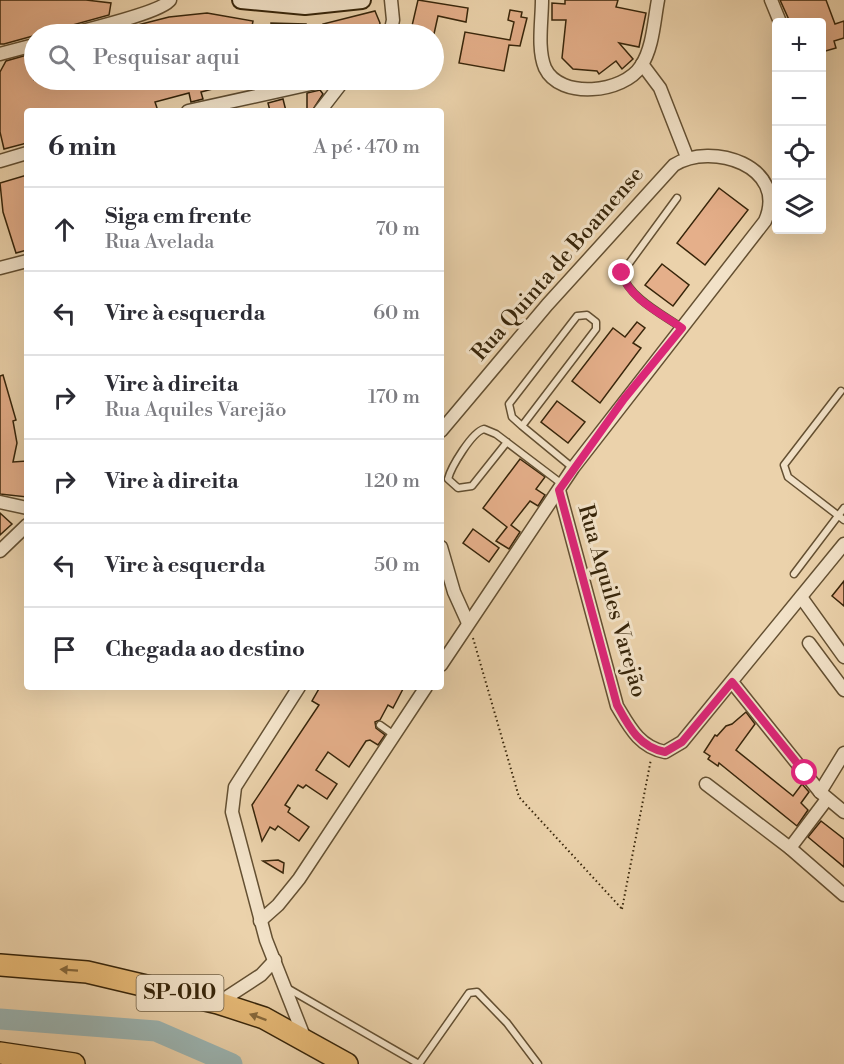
<!DOCTYPE html>
<html lang="pt">
<meta charset="utf-8">
<style>
:root{--surface:#fff;--page:#f7f7f7;--text:#2b2b33;--muted:#7c7c81;--line:#e1e1e2}
body{margin:0;font-family:"Libre Bodoni",serif;background:var(--page);color:var(--text)}
.controls{position:absolute;right:18px;top:18px;display:grid;overflow:hidden;border-radius:6px;box-shadow:0 6px 24px #0002}
.controls button{width:54px;height:54px;display:grid;place-items:center;padding:0;border:0;border-bottom:2px solid var(--line);background:var(--surface);color:var(--text);font:30px sans-serif}
.stop{position:absolute;width:18px;height:18px;margin:-14px;border:4px solid #db2777;border-radius:50%;background:#fff}
.stop.end{background:#db2777;border-color:#fff;box-shadow:0 2px 6px #0008}
.list{margin:0;padding:0;list-style:none}
h2{display:flex;justify-content:space-between;align-items:center;height:78px;margin:0;padding:0 24px;font-size:26px}
h2 small{font-size:20px;font-weight:400;color:var(--muted)}
.list li{display:grid;grid-template-columns:39px 1fr auto;gap:18px;align-items:center;box-sizing:border-box;height:84px;padding:0 24px;border-top:2px solid var(--line)}
.list b{display:block;font-size:22px;white-space:nowrap}
.list p{margin:0;font-size:20px;white-space:nowrap;color:var(--muted)}
.list em{font-size:20px;font-style:normal;color:var(--muted)}
.icon{flex:none;width:33px;height:33px;fill:none;stroke:currentColor;stroke-width:2;stroke-linecap:round;stroke-linejoin:round}
.map{position:relative;flex:none;width:844px;height:1064px;overflow:hidden}
.search{position:absolute;background:var(--surface);box-shadow:0 6px 24px #0002;left:24px;top:24px;width:420px;height:66px;display:flex;align-items:center;gap:15px;box-sizing:border-box;padding:0 21px;border-radius:33px;color:var(--muted);font-size:22px}
.panel{position:absolute;background:var(--surface);box-shadow:0 6px 24px #0002;left:24px;top:108px;width:420px;height:582px;border-radius:6px}
.map>svg:first-child{display:block}
.lines{fill:none;stroke-linecap:round;stroke-linejoin:round}
.river{stroke:#9bb5b3;stroke-width:21}
.building{fill:#e5af8a;stroke:#37250a;stroke-width:1.5}
.lane-casing{stroke:#645032;stroke-width:9}
.street-casing{stroke:#645032;stroke-width:15}
.secondary-casing{stroke:#37250a;stroke-width:20}
.highway-casing{stroke:#37250a;stroke-width:24}
.path{stroke:#37250a;stroke-width:2;stroke-dasharray:1.5 3;stroke-linecap:butt}
.lane{stroke:#f2e2c8;stroke-width:6}
.street{stroke:#f2e2c8;stroke-width:12}
.secondary{stroke:#f2e2c8;stroke-width:16}
.highway{stroke:#e6b976;stroke-width:21}
.oneway{fill:#86683b}
.route{stroke:#db2777;stroke-width:8}
.labels{text-anchor:middle;dominant-baseline:central;stroke-width:6;stroke-linejoin:round;paint-order:stroke}
.shield{fill:#f2e2c8;stroke:#6f5e43;stroke-width:1.5}
.shield-label{font-size:21px;font-weight:bold;fill:#37250a}
.street-label{font-size:22px;fill:#37250a;stroke:#f2e2c8}
</style>
<div class="map">
<svg width="844" height="1064" viewBox="0 0 844 1064">
<rect width="100%" height="100%" fill="#ebd2ab"/>
<filter id="stains"><feTurbulence type="fractalNoise" baseFrequency=".00333" numOctaves="4"/><feColorMatrix values="0 0 0 0 .2 0 0 0 0 .09 0 0 0 0 .02 0 0 0 .5 -.17"/></filter>
<radialGradient id="worn" r=".72"><stop offset=".6" stop-color="#630" stop-opacity="0"/><stop offset="1" stop-color="#630" stop-opacity=".3"/></radialGradient>
<g class="lines">
<!-- river -->
<path class="river" d="M 0,1019 L 156,1031 L 232,1064"/>
</g>
<!-- building -->
<g class="building">
<path d="M 0,0 L 86,0 L 111,3 L 109,15 L 4,44 L 0,44 Z"/>
<path d="M 418,0 L 468,8 L 466,22 L 438,16 L 434,34 L 404,34 L 406,25 L 412,26 Z"/>
<path d="M 565,0 L 618,0 L 616,7 L 646,13 L 639,47 L 619,43 L 633,59 L 622,69 L 616,61 L 599,74 L 597,71 L 573,69 L 562,58 L 566,20 L 552,20 L 552,3 L 565,4 Z"/>
<path d="M 780,0 L 826,0 L 835,24 L 844,21 L 844,38 L 834,41 L 836,48 L 822,52 L 822,22 L 790,22 Z"/>
<path d="M 510,10 L 522,12 L 521,17 L 527,18 L 520,46 L 509,45 L 504,71 L 459,63 L 465,32 L 510,40 L 514,22 L 508,20 Z"/>
<path d="M 375,11 L 380,23 L 378,34 L 325,34 L 323,24 Z"/>
<path d="M 207,13 L 253,21 L 252,26 L 271,27 L 271,23 L 306,24 L 306,34 L 115,34 L 114,31 L 169,17 Z"/>
<path d="M 34,53 L 34,80 L 236,80 L 236,83 L 201,92 L 203,99 L 191,102 L 189,93 L 155,102 L 158,111 L 27,111 L 27,143 L 4,149 L 0,132 L 0,72 L 6,61 Z"/>
<path d="M 320,90 L 323,94 L 312,111 L 307,111 L 307,93 Z"/>
<path d="M 283,99 L 286,111 L 270,111 L 268,103 Z"/>
<path d="M 27,175 L 27,250 L 16,253 L 3,212 L 0,183 Z"/>
<path d="M 719,188 L 748,210 L 705,265 L 677,243 Z"/>
<path d="M 662,264 L 689,285 L 673,306 L 645,285 Z"/>
<path d="M 637,322 L 645,328 L 633,343 L 641,348 L 600,403 L 572,381 L 613,328 L 625,337 Z"/>
<path d="M 3,375 L 16,420 L 13,421 L 17,443 L 13,462 L 27,461 L 27,497 L 0,494 L 0,376 Z"/>
<path d="M 557,401 L 585,422 L 568,443 L 541,422 Z"/>
<path d="M 520,459 L 545,477 L 536,489 L 545,495 L 538,506 L 530,501 L 511,525 L 520,532 L 509,549 L 496,541 L 507,527 L 483,508 Z"/>
<path d="M 0,513 L 12,524 L 0,535 Z"/>
<path d="M 473,529 L 499,548 L 489,562 L 463,543 Z"/>
<path d="M 844,581 L 844,606 L 832,596 Z"/>
<path d="M 320,687 L 404,687 L 393,708 L 388,705 L 380,720 L 375,722 L 376,728 L 385,735 L 378,745 L 370,740 L 366,741 L 349,767 L 328,752 L 316,770 L 337,784 L 327,799 L 306,785 L 303,788 L 298,785 L 285,805 L 290,808 L 288,812 L 309,827 L 299,841 L 278,826 L 275,830 L 270,827 L 262,841 L 252,805 L 319,705 L 312,701 Z"/>
<path d="M 746,712 L 755,724 L 736,750 L 793,796 L 802,784 L 809,792 L 801,803 L 808,810 L 797,826 L 719,763 L 718,766 L 708,759 L 710,756 L 704,752 L 715,735 L 717,736 L 726,726 L 732,724 Z"/>
<path d="M 821,821 L 844,839 L 844,867 L 808,837 Z"/>
<path d="M 278,860 L 284,863 L 283,873 L 263,861 Z"/>
</g>
<g class="lines">
<!-- lane casing -->
<g class="lane-casing">
<g id="lane">
<path d="M 677,198 L 622,273 C 628,297 662,314 682,328"/>
<path d="M 841,391 L 784,465 L 788,477 L 844,520"/>
<path d="M 522,426 L 512,417 L 509,404 L 577,316 L 587,315 L 596,322 L 596,329 L 522,426 L 573,468"/>
<path d="M 507,442 L 472,486 L 458,488 L 448,479 C 451,467 472,432 484,429 L 496,434 L 562,484"/>
<path d="M 794,574 L 844,508"/>
<path d="M 380,725 L 394,735"/>
<path d="M 287,988 L 419,1064"/>
<path d="M 419,1064 L 469,993 L 477,992 L 507,1023 L 538,1064"/>
</g>
</g>
<!-- street casing -->
<g class="street-casing">
<g id="street">
<path d="M 542,0 C 542,21 537,49 545,68 C 560,100 624,93 641,66 C 653,48 654,21 658,0"/>
<path d="M 771,0 L 780,22"/>
<path d="M 71,34 C 89,29 162,12 170,0"/>
<path d="M 390,34 L 393,20 L 391,0"/>
<path d="M 0,54 L 34,45"/>
<path d="M 642,64 L 660,88 L 687,157"/>
<path d="M 188,111 L 329,80"/>
<path d="M 320,111 L 344,80"/>
<path d="M 0,161 L 27,153"/>
<path d="M 0,268 L 27,261"/>
<path d="M 441,431 L 547,305 L 674,165 C 711,141 789,166 765,221 L 573,468 L 441,665"/>
<path d="M 559,490 L 617,706 C 629,726 639,747 665,752 L 682,742 L 844,544"/>
<path d="M 0,502 L 27,508"/>
<path d="M 441,547 L 454,592 L 468,623"/>
<path d="M 0,551 L 27,525"/>
<path d="M 801,597 L 844,657"/>
<path d="M 809,643 L 844,690"/>
<path d="M 732,682 L 820,792 L 844,812"/>
<path d="M 299,687 L 235,787 L 232,812 L 266,940 L 305,1039"/>
<path d="M 706,784 L 790,848 L 844,895"/>
<path d="M 820,792 L 844,753"/>
<path d="M 790,848 L 827,799"/>
<path d="M 260,921 L 278,905 L 299,879 L 426,687"/>
<path d="M 218,1003 L 261,975 L 275,960"/>
</g>
</g>
<!-- secondary casing -->
<g class="secondary-casing">
<path id="secondary" d="M 241,0 L 305,6 L 362,0"/>
</g>
<!-- highway casing -->
<g class="highway-casing">
<g id="highway">
<path d="M 0,965 L 87,972 L 218,1003 L 264,1018 L 347,1064"/>
<path d="M 0,1053 L 74,1064"/>
</g>
</g>
<!-- path -->
<g class="path">
<path d="M 473,638 L 519,797 L 622,909"/>
<path d="M 622,909 L 651,759"/>
</g>
<!-- lane -->
<use href="#lane" class="lane"/>
<!-- street -->
<use href="#street" class="street"/>
<!-- secondary -->
<use href="#secondary" class="secondary"/>
<!-- highway -->
<use href="#highway" class="highway"/>
</g>
<!-- one-way arrows -->
<defs><path id="oneway-solid" d="M-6-.8H1V-3.2L6.5 0L1 3.2V.8H-6Z" transform="scale(1.5)"/></defs>
<g class="oneway">
<use href="#oneway-solid" transform="translate(69 970) rotate(-176)"/>
<use href="#oneway-solid" transform="translate(258 1017) rotate(-160)"/>
</g>
<g class="lines">
<!-- route -->
<path class="route" d="M 622,273 C 628,298 662,314 682,328 L 624,399 L 559,490 L 617,705 C 629,727 639,747 665,752 L 682,742 L 732,682 L 805,773"/>
</g>
<g class="labels">
<!-- shield labels -->
<rect class="shield" x="136.5" y="975" width="87" height="36" rx="4.5"/>
<g class="shield-label">
<text x="180" y="993">SP-010</text>
</g>
<!-- street labels -->
<g class="street-label">
<text transform="translate(558 264) rotate(-49)">Rua Quinta de Boamense</text>
<text transform="translate(612 601) rotate(74)">Rua Aquiles Varejão</text>
</g>
</g>
<rect width="100%" height="100%" filter="url(#stains)"/>
<rect width="100%" height="100%" fill="url(#worn)"/>
</svg>
<div class="controls">
<button>+</button>
<button>−</button>
<button><svg class="icon" aria-label="locate" viewBox="0 0 24 24"><circle cx="12" cy="12" r="6"/><path d="M12 2v4M12 18v4M2 12h4M18 12h4"/></svg></button>
<button><svg class="icon" aria-label="layers" viewBox="0 0 24 24"><path d="M12 4l9 5-9 5-9-5zM3 14l9 5 9-5"/></svg></button>
</div>
<div class="stop" style="left:805px;top:773px"></div>
<div class="stop end" style="left:622px;top:273px"></div>
<div class="search"><svg class="icon" aria-label="search" viewBox="0 0 24 24"><circle cx="10" cy="10" r="6"/><path d="M15 15l6 6"/></svg>Pesquisar aqui</div>
<section class="panel">
<h2>6 min<small>A pé · 470 m</small></h2>
<ul class="list">
<li><svg class="icon" aria-label="ahead" viewBox="0 0 24 24"><path d="M12 20V5M6 11l6-6 6 6"/></svg><div><b>Siga em frente</b><p>Rua Avelada</p></div><em>70 m</em></li>
<li><svg class="icon" aria-label="left" viewBox="0 0 24 24"><path d="M17 20v-9H6M10 6l-5 5 5 5"/></svg><div><b>Vire à esquerda</b></div><em>60 m</em></li>
<li><svg class="icon" aria-label="right" viewBox="0 0 24 24"><path d="M7 20v-9h11M14 6l5 5-5 5"/></svg><div><b>Vire à direita</b><p>Rua Aquiles Varejão</p></div><em>170 m</em></li>
<li><svg class="icon" aria-label="right" viewBox="0 0 24 24"><path d="M7 20v-9h11M14 6l5 5-5 5"/></svg><div><b>Vire à direita</b></div><em>120 m</em></li>
<li><svg class="icon" aria-label="left" viewBox="0 0 24 24"><path d="M17 20v-9H6M10 6l-5 5 5 5"/></svg><div><b>Vire à esquerda</b></div><em>50 m</em></li>
<li><svg class="icon" aria-label="arrive" viewBox="0 0 24 24"><path d="M6 21V4h12l-3 4 3 4H6"/></svg><div><b>Chegada ao destino</b></div></li>
</ul>
</section>
</div>
